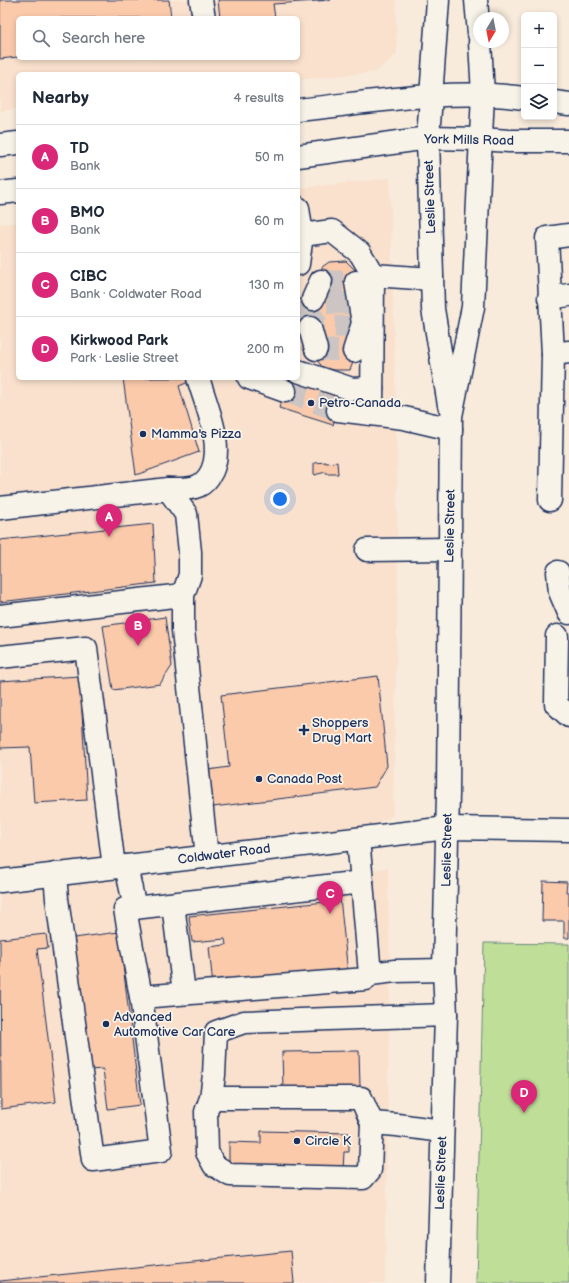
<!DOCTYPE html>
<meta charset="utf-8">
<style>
:root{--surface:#fff;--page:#f2f2f3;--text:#1f2937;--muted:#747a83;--line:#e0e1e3;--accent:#db2777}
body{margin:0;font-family:"Balsamiq Sans",sans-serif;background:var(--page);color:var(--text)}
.controls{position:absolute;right:12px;top:12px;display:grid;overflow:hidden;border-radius:6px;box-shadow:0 2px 6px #0003}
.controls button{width:36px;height:36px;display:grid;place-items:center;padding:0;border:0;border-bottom:1px solid var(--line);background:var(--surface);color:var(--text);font:20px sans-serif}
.compass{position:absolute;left:473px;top:12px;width:36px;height:36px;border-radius:50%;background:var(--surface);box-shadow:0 2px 6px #0003;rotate:190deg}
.you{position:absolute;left:280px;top:499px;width:14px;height:14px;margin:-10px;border:3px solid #fff;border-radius:50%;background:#1a73e8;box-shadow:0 0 0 6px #1a73e833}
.badge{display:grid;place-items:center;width:26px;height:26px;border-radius:50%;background:var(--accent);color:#fff;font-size:13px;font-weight:700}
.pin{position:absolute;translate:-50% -33px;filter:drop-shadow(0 1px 2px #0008)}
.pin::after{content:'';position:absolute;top:21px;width:14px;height:12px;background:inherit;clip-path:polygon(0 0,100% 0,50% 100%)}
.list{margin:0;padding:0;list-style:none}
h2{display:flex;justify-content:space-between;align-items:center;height:52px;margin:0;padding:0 16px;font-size:17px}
h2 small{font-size:13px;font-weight:400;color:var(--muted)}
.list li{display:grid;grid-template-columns:26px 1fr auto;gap:12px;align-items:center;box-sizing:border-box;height:64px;padding:0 16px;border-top:1px solid var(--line)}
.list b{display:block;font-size:15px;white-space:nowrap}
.list p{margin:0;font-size:13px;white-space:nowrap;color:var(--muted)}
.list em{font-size:13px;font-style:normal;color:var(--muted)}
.icon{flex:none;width:22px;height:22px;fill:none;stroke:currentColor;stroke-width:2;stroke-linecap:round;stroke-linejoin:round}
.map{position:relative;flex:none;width:569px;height:1283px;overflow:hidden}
.search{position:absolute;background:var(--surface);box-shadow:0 2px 6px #0003;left:16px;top:16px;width:284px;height:44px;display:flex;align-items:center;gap:10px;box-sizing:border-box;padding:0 14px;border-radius:6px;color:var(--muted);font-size:15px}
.panel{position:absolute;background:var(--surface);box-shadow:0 2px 6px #0003;left:16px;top:72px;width:284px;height:308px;border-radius:6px}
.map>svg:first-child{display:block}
.built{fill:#f9e1cd;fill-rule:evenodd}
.green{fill:#bfdf98;stroke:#6d877b}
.building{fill:#fbcaab;stroke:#1b2f5e}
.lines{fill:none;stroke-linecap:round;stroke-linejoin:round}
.minor-tunnel{stroke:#ccc5c3;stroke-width:22;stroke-dasharray:22 11;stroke-linecap:butt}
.minor-casing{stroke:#1b2f5e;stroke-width:25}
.major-casing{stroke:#1b2f5e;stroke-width:25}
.minor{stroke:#f7f3e8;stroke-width:22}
.major{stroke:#f7f3e8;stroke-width:22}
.poi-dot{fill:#1b2f5e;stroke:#f7f3e8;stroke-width:1.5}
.labels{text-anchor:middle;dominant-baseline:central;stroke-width:3.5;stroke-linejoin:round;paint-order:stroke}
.street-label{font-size:13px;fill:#1b2f5e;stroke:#f7f3e8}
.poi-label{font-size:13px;fill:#1b2f5e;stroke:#f7f3e8;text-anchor:start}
</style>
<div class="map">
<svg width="569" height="1283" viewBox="0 0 569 1283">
<rect width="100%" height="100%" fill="#f8ebdc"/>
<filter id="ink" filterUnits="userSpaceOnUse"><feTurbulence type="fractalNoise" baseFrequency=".025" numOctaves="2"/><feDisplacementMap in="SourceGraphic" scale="8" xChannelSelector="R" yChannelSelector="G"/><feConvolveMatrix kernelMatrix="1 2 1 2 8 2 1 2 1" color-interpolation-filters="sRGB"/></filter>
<g filter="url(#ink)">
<!-- built -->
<g class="built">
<path d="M 0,0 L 396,0 L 397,54 L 376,72 L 298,80 L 298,74 L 18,74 L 18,109 L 0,111 ZM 18,18 L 298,18 L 298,58 L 18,58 Z"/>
<path d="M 390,178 L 397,452 L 398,585 L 393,816 L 375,824 L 131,854 L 133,900 L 388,868 L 390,979 L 385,1283 L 0,1283 L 0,224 L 18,222 L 18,378 L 298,378 L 298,188 Z"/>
</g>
<!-- green -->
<path class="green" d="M 484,943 L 569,944 L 569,1283 L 476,1283 Z"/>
<!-- building -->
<g class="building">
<path d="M 0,0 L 169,0 L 171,18 L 18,18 L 18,57 L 0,59 Z"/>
<path d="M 218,0 L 331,0 L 273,4 L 275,18 L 220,18 Z"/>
<path d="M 346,261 L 356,271 L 354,360 L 350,370 L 325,370 L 315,358 L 317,329 L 298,328 L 298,299 L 321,299 L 322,267 L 329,262 Z"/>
<path d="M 123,378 L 195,378 L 196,379 L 179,386 L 199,452 L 136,475 Z"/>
<path d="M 288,380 L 342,398 L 333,425 L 279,408 Z"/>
<path d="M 326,462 L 326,463 L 337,462 L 338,474 L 326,474 L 326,472 L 314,475 L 314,463 Z"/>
<path d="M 153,524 L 156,583 L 0,602 L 0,540 Z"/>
<path d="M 165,617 L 172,666 L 160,684 L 113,690 L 103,626 Z"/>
<path d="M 80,676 L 87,800 L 34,803 L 30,747 L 0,748 L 0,681 Z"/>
<path d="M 378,676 L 387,766 L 375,787 L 213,807 L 208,770 L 229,767 L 221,695 Z"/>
<path d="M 543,881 L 567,882 L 566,892 L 569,892 L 569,938 L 564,938 L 564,921 L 542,921 Z"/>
<path d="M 340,898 L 348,973 L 213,986 L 209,947 L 226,945 L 225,939 L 192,942 L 189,916 L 335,901 L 334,899 Z"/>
<path d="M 119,932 L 140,1105 L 108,1109 L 103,1069 L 90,1070 L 75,958 L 74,938 Z"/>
<path d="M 46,934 L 48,948 L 37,949 L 56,1102 L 1,1109 L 0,939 Z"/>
<path d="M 359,1051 L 360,1087 L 283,1088 L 282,1052 Z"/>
<path d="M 261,1131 L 349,1133 L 349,1152 L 344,1152 L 343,1170 L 229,1169 L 229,1142 L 261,1143 Z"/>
<path d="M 291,1251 L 294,1283 L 0,1283 L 0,1281 Z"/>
</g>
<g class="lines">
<!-- minor-tunnel -->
<g class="minor-tunnel">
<path d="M 321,281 L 356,282"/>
<path d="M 298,314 L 307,314 L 320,303 L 355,303"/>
<path d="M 307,314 L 319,326 L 355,327"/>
<path d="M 316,349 L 354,351"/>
<path d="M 285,391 L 338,410"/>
</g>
<!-- minor casing -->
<g class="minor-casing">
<g id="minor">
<path d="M 201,0 L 204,18"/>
<path d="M 298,208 L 302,235 L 298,264"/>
<path d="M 298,234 L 302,235 L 332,231 L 360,253 L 373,275"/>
<path d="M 569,235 L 547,238 L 553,354 L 569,352"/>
<path d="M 549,298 L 569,295"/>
<path d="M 313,299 L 321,281"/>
<path d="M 310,328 L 316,349"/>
<path d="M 354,351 L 363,323 L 356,282"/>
<path d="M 298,371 L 352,389 L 372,388"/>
<path d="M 249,378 L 285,391"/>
<path d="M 338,410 L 404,418 L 451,429"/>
<path d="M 372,414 L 373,275 L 432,279"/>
<path d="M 168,489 C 178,489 189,490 198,486 C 205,483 209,477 212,471 C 224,444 206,405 198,378"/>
<path d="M 550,500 L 553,354"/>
<path d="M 0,508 L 168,489 L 186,514 L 190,552 L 190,575 L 183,595 L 183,630 L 207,857"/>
<path d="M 367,550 L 449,549"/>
<path d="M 558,572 L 560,592 L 569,613"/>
<path d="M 0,616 L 183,595"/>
<path d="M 557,636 L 556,704 L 569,716"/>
<path d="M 0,657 L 86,648 L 114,867"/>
<path d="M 358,839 L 362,882"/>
<path d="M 126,866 L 135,908"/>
<path d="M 55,874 L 57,899 L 93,1160 L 161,1151 L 141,997"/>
<path d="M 0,881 L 447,828 L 569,830"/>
<path d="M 173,904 L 184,993"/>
<path d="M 370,974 L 366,979 L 141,997 L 125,909 L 362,882 L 370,974 L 395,971 L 444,970"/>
<path d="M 211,1098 L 361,1098 L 372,1123 L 370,1170 L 363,1178 L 230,1175 L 214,1165 L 207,1152 L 206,1112 L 211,1098 L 214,1075 L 216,1032 L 244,1022 L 446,1015"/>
<path d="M 372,1123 L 397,1125 L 442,1131"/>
</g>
</g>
<!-- major casing -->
<g class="major-casing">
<g id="major">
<path d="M 438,0 L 428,138 L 433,309 L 449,405"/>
<path d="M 476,0 L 479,34"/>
<path d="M 554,102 L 569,104"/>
<path d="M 298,110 C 373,102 449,88 524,98"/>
<path d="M 0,145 L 18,143"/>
<path d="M 298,156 L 428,138 L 481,139 L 509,141 L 569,141"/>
<path d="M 0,193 L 18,191"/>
<path d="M 438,1283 L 446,1015 L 444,970 L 448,794 L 451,416 L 473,307 L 483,94 L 480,42"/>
</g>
</g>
<!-- minor -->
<use href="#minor" class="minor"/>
<!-- major -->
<use href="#major" class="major"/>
</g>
</g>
<!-- markers -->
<g class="poi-dot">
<circle cx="311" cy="403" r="4"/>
<circle cx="143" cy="434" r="4"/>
<path d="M302 724h4v4h4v4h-4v4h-4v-4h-4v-4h4z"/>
<circle cx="259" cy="779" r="4"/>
<circle cx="106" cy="1024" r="4"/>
<circle cx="297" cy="1141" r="4"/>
</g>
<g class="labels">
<!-- street labels -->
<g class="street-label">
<text transform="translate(469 140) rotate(1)">York Mills Road</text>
<text transform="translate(430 197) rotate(-92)">Leslie Street</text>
<text transform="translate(450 526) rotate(-89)">Leslie Street</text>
<text transform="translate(447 850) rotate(-89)">Leslie Street</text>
<text transform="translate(224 854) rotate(-7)">Coldwater Road</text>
<text transform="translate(441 1173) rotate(-88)">Leslie Street</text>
</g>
<!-- poi labels -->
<g class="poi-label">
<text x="319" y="403">Petro-Canada</text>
<text x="151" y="434">Mamma's Pizza</text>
<text x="312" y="723">Shoppers<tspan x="312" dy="15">Drug Mart</tspan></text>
<text x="267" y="779">Canada Post</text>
<text x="114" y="1017">Advanced<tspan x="114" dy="15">Automotive Car Care</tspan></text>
<text x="305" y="1141">Circle K</text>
</g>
</g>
</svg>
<div class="controls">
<button>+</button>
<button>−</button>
<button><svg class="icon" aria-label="layers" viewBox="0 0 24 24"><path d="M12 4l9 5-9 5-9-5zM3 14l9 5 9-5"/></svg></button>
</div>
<svg class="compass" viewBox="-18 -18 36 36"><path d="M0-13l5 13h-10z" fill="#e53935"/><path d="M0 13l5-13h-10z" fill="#747a83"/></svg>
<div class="you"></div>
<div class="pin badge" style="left:109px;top:537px">A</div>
<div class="pin badge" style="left:138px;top:646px">B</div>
<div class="pin badge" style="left:330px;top:914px">C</div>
<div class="pin badge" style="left:524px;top:1113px">D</div>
<div class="search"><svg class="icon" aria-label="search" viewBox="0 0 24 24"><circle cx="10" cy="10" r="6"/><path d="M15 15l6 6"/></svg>Search here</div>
<section class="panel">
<h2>Nearby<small>4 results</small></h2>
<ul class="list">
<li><span class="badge">A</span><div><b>TD</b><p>Bank</p></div><em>50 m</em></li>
<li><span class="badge">B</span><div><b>BMO</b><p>Bank</p></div><em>60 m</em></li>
<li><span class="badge">C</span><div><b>CIBC</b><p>Bank · Coldwater Road</p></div><em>130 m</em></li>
<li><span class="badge">D</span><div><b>Kirkwood Park</b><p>Park · Leslie Street</p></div><em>200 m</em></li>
</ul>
</section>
</div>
